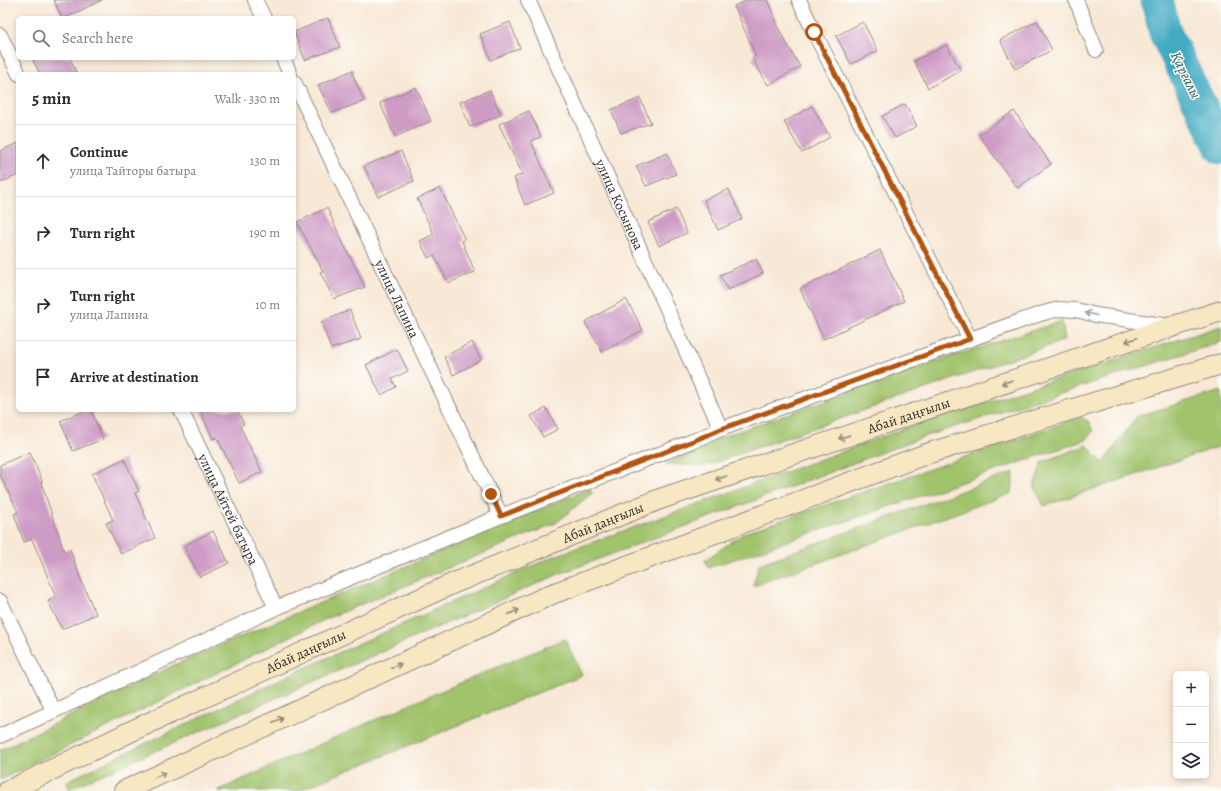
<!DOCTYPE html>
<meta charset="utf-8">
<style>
:root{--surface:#fff;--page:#f7f7f7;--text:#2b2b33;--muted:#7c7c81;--line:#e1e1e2}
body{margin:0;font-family:Alegreya,serif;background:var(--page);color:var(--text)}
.controls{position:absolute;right:12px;bottom:12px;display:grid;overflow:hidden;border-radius:6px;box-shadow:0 2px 6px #0003}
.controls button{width:36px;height:36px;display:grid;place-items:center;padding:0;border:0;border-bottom:1px solid var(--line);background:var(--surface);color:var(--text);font:20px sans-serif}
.stop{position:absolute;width:12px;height:12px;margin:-9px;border:3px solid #b45309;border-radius:50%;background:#fff}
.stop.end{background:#b45309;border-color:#fff;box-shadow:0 1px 4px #0008}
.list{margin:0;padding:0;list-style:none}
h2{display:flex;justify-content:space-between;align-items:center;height:52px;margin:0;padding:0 16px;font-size:17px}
h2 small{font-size:13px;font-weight:400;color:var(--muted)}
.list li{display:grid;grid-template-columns:26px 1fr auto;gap:12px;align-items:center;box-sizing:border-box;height:72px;padding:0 16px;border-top:1px solid var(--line)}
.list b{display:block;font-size:15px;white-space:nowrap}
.list p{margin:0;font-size:13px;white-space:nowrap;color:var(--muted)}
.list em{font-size:13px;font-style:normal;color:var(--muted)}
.icon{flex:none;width:22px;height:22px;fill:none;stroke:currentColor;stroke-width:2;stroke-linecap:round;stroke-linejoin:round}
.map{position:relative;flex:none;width:1221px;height:791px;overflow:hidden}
.search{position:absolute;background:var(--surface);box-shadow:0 2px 6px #0003;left:16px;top:16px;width:280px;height:44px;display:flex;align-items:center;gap:10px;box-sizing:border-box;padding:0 14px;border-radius:6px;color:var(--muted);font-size:15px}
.panel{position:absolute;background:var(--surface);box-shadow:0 2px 6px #0003;left:16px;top:72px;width:280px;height:340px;border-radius:6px}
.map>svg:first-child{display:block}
.green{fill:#a0c36c;stroke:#66774c}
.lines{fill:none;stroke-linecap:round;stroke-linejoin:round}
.river{stroke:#42abc2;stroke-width:33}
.building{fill:#ce9bc6}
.minor-casing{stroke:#928a80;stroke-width:16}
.secondary-casing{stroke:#928a80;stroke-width:22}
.minor{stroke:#fff;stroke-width:14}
.secondary{stroke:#f7e8c3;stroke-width:20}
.oneway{stroke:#a0a0a0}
.oneway2{stroke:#918a77}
.route{stroke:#b45309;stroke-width:5}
.labels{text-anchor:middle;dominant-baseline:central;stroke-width:3;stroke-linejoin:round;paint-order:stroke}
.street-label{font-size:14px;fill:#2b2b2b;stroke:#fdfcf7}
.water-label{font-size:15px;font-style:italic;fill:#345e67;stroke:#fdfcf7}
</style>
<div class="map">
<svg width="1221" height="791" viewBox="0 0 1221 791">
<rect width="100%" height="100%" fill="#fdfcf7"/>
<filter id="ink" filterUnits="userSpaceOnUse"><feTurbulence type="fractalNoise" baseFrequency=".025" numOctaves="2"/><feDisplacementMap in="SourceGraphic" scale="8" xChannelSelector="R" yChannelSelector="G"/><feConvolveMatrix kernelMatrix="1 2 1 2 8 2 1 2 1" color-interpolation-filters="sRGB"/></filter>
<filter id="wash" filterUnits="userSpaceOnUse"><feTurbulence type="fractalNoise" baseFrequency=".012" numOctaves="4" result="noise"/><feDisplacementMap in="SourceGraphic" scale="16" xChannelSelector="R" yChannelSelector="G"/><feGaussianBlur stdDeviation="0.9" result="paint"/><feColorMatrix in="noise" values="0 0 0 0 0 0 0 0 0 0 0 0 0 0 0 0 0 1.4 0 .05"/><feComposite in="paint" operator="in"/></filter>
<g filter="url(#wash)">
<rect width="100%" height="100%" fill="#f8e8d5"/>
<!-- green -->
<g class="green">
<path d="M 1062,321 L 1065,340 L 705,466 L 666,464 L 722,437 L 911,370 Z"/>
<path d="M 1221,326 L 1221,342 L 923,437 L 559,574 L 69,789 L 67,781 L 289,675 L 552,557 L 920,423 Z"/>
<path d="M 1221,391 L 1221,446 L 1044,506 L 1034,486 L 1042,462 L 1087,445 L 1103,463 L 1137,416 Z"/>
<path d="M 1081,417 L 1089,422 L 1093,431 L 1086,440 L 708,568 L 705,560 L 744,533 Z"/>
<path d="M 1014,472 L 1012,493 L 753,586 L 759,564 Z"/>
<path d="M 590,488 L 592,493 L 556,523 L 326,619 L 0,780 L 0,750 L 172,666 Z"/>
<path d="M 565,639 L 582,675 L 297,791 L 217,791 C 332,738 448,687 565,639 Z"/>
</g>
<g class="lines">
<!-- river -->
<path class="river" d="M 1157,0 L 1165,32 L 1221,148"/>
</g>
<g id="blocks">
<!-- building -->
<g class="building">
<path d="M 54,0 L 102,0 L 65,18 L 62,18 Z"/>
<path d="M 748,0 L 767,0 L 777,23 L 776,24 L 800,67 L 768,85 L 752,58 L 756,56 L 734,6 Z"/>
<path d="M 328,18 L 340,47 L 305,60 L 294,32 Z"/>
<path d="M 1037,21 L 1052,50 L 1015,69 L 1000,40 Z"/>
<path d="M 510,22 L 520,48 L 491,60 L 480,34 Z"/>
<path d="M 863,22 L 878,51 L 851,64 L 836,36 Z"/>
<path d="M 947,45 L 961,71 L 928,88 L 914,61 Z"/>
<path d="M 32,58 L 70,58 L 77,74 L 40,74 Z"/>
<path d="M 353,70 L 353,75 L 364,101 L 332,113 L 318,85 Z"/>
<path d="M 416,87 L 431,121 L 395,137 L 380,103 Z"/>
<path d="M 490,90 L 501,115 L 470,127 L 460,102 Z"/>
<path d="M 640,98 L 651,123 L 621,133 L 611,110 Z"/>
<path d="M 905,104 L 917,126 L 895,138 L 882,116 Z"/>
<path d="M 812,106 L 830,137 L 802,153 L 784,122 Z"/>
<path d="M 529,111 L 541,137 L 531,141 L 554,193 L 525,205 L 514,178 L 522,174 L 499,124 Z"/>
<path d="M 1014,111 L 1051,164 L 1017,188 L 979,135 Z"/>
<path d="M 18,143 L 18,175 L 0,183 L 0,151 Z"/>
<path d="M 401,151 L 414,181 L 378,197 L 364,166 Z"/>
<path d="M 667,153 L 676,174 L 646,186 L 636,166 Z"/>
<path d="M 440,188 L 465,240 L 462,241 L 475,272 L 448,283 L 434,255 L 428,258 L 420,241 L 434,234 L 417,199 Z"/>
<path d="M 729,189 L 742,219 L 718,230 L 704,200 Z"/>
<path d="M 327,208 L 350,258 L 351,258 L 365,287 L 334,299 L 320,272 L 323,271 L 297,222 Z"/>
<path d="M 676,209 L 687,233 L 659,246 L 648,222 Z"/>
<path d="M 880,250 L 904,301 L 824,339 L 800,289 Z"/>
<path d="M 756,259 L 763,273 L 728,290 L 720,275 Z"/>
<path d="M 626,299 L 643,330 L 602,352 L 585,322 Z"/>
<path d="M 350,310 L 361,339 L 331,349 L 321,322 Z"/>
<path d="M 472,342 L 481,360 L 453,375 L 444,357 Z"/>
<path d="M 397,349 L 408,371 L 392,379 L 396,387 L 381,395 L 366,365 Z"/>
<path d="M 546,408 L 558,429 L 543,437 L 531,416 Z"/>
<path d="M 87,410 L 91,410 L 103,439 L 73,451 L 60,421 Z"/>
<path d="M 200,410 L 237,410 L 244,424 L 240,426 L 262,472 L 239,483 L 217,437 L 213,439 Z"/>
<path d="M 30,452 L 42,481 L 41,482 L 64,551 L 70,549 L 83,585 L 96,614 L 62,629 L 48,601 L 56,597 L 32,539 L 24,542 L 14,514 L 18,512 L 0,475 L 0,465 Z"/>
<path d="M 124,459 L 139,491 L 135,493 L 155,538 L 121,554 L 106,523 L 113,520 L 92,474 Z"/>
<path d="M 213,531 L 229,563 L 200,577 L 184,546 Z"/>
</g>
</g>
</g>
<g filter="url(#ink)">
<use href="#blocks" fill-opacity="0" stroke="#928a80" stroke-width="1"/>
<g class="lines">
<!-- minor casing -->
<g class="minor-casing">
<g id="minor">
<path d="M 255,0 L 264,18"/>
<path id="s1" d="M 528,0 L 721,429"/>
<path d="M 799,0 L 814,32 L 970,339"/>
<path d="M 1076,0 L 1096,50"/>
<path d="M 0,35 L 19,74"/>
<path d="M 283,58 L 290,74"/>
<path id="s2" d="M 294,82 L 501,516"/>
<path id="s3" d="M 181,410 L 276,608"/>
<path d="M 0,601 L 53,710"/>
<path d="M 0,736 L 276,608 L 501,516 L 693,441 L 721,429 L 1040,314 L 1059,309 L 1076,310 L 1096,315 L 1169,326"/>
</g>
</g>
<!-- secondary casing -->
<g class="secondary-casing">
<g id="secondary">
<path id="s4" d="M 8,791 L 140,727 L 454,583 L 660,499 L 1171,327 L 1221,311"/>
<path d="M 124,791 L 552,594 L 926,454 L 1221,364"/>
</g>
</g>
<!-- minor -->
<use href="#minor" class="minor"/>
<!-- secondary -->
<use href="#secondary" class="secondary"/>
</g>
<!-- one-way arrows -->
<defs><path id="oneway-shaft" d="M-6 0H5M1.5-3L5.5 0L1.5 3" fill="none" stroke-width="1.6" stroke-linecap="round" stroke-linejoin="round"/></defs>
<use class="oneway" href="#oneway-shaft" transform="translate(1091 314) rotate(-166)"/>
<g class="oneway2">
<use href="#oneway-shaft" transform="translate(1131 340) rotate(161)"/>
<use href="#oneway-shaft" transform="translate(1007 382) rotate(161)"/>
<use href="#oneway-shaft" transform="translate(844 437) rotate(161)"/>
<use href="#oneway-shaft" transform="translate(721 478) rotate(161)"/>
<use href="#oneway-shaft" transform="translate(514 612) rotate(-25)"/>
<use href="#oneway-shaft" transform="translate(396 666) rotate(-25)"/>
<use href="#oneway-shaft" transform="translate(278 720) rotate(-25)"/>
<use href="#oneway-shaft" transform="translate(160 775) rotate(-25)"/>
</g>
</g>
<g class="lines" filter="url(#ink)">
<!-- route -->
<path class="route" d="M 491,494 L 501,516 L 693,441 L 721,429 L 970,339 L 814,32"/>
</g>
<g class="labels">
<!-- street labels -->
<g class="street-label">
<text stroke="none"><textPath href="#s1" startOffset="224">улица Косынова</textPath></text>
<text stroke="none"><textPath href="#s2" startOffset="240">улица Лапина</textPath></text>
<text stroke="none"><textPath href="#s4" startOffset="977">Абай даңғылы</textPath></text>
<text stroke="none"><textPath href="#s3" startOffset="110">улица Айтей батыра</textPath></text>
<text stroke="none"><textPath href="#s4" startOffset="653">Абай даңғылы</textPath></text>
<text stroke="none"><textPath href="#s4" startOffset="329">Абай даңғылы</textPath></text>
</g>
<!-- water labels -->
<g class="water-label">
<text transform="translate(1186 75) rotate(64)">Қарғалы</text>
</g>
</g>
</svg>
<div class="controls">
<button>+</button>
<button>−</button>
<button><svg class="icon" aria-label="layers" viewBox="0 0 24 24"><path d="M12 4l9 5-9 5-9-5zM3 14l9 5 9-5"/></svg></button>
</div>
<div class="stop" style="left:814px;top:32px"></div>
<div class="stop end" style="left:491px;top:494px"></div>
<div class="search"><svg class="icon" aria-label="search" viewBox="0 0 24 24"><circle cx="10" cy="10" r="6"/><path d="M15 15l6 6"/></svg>Search here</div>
<section class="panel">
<h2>5 min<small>Walk · 330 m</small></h2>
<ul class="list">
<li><svg class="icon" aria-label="ahead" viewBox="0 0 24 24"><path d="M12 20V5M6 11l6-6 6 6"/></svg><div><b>Continue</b><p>улица Тайторы батыра</p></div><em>130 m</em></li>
<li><svg class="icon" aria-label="right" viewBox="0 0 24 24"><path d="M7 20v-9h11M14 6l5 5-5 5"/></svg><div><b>Turn right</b></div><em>190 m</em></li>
<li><svg class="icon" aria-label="right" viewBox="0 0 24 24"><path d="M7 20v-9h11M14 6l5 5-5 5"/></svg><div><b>Turn right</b><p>улица Лапина</p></div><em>10 m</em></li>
<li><svg class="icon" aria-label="arrive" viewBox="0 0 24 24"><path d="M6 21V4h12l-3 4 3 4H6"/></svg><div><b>Arrive at destination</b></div></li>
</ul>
</section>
</div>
